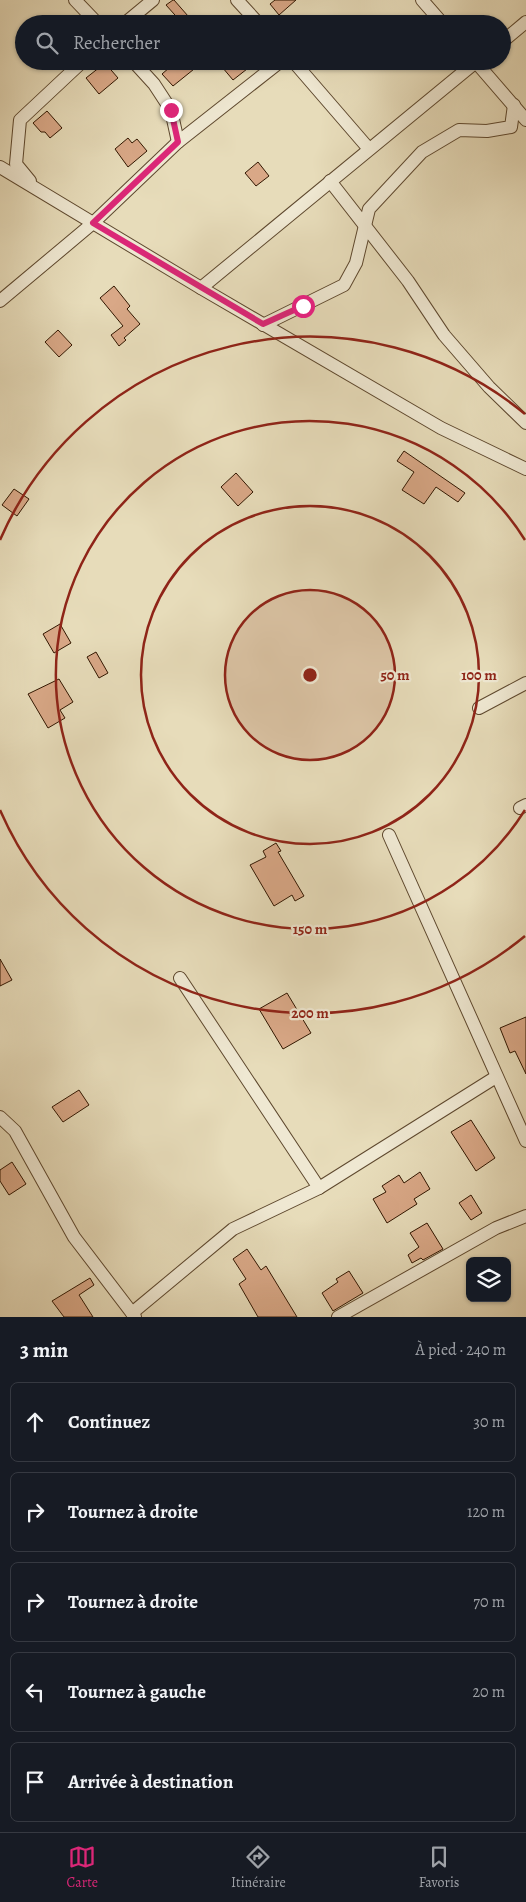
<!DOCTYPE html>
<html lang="fr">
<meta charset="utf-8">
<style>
:root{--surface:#171b24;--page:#20242c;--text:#f1f3f6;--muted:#9ea1a6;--line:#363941;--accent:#db2777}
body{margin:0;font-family:Alegreya,serif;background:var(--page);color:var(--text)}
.controls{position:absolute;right:15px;bottom:15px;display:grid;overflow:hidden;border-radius:8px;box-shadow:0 1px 4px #0004}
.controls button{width:45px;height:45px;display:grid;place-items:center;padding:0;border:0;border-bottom:1px solid var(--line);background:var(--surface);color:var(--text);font:25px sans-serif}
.stop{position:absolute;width:15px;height:15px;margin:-11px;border:4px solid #db2777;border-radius:50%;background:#fff}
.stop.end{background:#db2777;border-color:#fff;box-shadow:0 1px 5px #0008}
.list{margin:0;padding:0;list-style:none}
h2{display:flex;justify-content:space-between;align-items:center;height:65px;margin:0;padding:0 20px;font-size:21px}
h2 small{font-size:16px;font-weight:400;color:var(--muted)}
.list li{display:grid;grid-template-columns:32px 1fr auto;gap:15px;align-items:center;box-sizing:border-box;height:80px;margin:0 10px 10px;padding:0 10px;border:1px solid var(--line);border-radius:8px}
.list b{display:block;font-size:19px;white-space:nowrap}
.list em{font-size:16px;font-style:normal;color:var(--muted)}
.icon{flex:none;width:28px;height:28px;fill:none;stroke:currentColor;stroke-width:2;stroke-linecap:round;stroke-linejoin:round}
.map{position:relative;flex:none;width:526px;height:1317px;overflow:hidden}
.search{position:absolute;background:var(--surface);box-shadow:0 1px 4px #0004;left:15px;right:15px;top:15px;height:55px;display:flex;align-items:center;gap:12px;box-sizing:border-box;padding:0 18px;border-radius:28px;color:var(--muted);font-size:19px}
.sheet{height:515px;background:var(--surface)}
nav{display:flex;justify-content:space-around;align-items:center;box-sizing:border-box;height:70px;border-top:1px solid var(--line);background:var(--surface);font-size:14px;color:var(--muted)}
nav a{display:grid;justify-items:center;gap:2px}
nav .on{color:var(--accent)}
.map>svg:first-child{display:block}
.building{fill:#d9a887;stroke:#311600}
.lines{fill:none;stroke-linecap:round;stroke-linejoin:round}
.minor-casing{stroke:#5e482e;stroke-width:14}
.minor{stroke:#efe8d2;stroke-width:12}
.route{stroke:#db2777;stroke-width:6}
.ring{fill:none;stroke:#8f2418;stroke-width:2.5}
.centre{fill:#8f2418;stroke:#efe8d2;stroke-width:2.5}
.ring-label{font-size:15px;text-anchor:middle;font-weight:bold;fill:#8f2418;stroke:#efe8d2;stroke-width:4.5;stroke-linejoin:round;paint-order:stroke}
</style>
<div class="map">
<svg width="526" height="1317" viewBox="0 0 526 1317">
<rect width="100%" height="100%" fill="#e7dcba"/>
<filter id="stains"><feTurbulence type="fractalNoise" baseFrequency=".004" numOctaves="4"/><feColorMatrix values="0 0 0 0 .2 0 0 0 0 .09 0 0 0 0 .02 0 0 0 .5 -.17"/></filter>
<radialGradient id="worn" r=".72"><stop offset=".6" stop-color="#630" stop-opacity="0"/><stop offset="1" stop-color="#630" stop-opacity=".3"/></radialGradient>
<!-- building -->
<g class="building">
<path d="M 173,0 L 174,0 L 195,24 L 183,24 L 166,5 Z"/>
<path d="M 275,0 L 296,0 L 279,15 L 270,4 Z"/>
<path d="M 177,61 L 204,61 L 173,86 L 162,74 Z"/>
<path d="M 217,61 L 240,61 L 247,69 L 233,80 Z"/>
<path d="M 105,63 L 118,78 L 99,94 L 86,78 Z"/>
<path d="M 47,111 L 62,128 L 50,138 L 45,132 L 41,132 L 33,123 Z"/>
<path d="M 128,138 L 132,143 L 137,139 L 147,151 L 128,167 L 115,149 Z"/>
<path d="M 258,162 L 269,176 L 256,186 L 245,173 Z"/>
<path d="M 114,286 L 130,306 L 127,309 L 140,324 L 124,338 L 126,340 L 119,346 L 111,335 L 123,326 L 100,298 Z"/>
<path d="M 58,330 L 72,345 L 59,357 L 45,342 Z"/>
<path d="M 404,451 L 465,493 L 458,502 L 436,487 L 424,504 L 402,490 L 414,472 L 397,461 Z"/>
<path d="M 236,473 L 253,492 L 238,506 L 221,487 Z"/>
<path d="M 14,489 L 29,499 L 17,516 L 2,505 Z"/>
<path d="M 60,624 L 71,643 L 54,653 L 43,634 Z"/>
<path d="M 96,652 L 108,673 L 99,678 L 87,657 Z"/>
<path d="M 59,679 L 73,702 L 60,710 L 65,718 L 48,728 L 28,694 Z"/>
<path d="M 276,843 L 281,851 L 278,852 L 304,896 L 295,901 L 292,895 L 274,906 L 250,865 L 266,857 L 263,851 Z"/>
<path d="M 0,959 L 12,980 L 0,986 Z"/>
<path d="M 287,993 L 311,1033 L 283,1049 L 259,1009 Z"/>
<path d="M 526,1017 L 526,1074 L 515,1051 L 510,1053 L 500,1028 Z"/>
<path d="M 79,1090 L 89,1105 L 63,1122 L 52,1107 Z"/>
<path d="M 471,1120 L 495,1158 L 476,1171 L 451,1132 Z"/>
<path d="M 12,1162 L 26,1184 L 9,1195 L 0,1181 L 0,1170 Z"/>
<path d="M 420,1172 L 430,1189 L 414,1199 L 417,1204 L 387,1223 L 373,1199 L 386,1192 L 382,1186 L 399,1175 L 404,1183 Z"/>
<path d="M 471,1195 L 482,1213 L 471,1220 L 459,1203 Z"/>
<path d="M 427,1223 L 443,1249 L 423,1260 L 421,1258 L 412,1263 L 408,1255 L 419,1247 L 410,1233 Z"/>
<path d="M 247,1249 L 261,1270 L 266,1266 L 297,1317 L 258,1317 L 239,1284 L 246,1279 L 233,1259 Z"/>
<path d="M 349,1271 L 363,1293 L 333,1311 L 322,1293 L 338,1282 L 336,1279 Z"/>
<path d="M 90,1278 L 94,1285 L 79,1295 L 93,1317 L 64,1317 L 52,1301 Z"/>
</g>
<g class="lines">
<!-- minor casing -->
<g class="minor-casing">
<g id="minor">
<path d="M 75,0 L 98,24"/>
<path d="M 237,0 L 259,24"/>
<path d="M 422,0 L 443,24"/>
<path d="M 124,24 L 153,0"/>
<path d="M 502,42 L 526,22"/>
<path d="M 133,61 L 154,84 L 171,110 L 178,142"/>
<path d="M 293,61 L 369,149"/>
<path d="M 475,61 L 526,120"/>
<path d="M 0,167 L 201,288 L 441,428 L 526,469"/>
<path d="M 30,181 L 16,164 L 20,120 L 83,61"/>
<path d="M 330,181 L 408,281 L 444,335 L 489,387 L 526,423"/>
<path d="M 201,288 L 477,61"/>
<path d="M 0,301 L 93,223 L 178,142 L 281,61"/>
<path d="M 263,325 L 344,285 L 356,263 L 369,209 L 422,152 L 459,130 L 487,131 L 511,127 L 514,105"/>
<path d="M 479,708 L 526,683"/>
<path d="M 520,808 L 526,805"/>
<path d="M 389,835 L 526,1141"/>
<path d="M 180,978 L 319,1188"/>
<path d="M 0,1117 L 15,1131 L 74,1237 L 135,1317"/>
<path d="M 132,1313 L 233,1229 L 319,1188 L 496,1077"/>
<path d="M 338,1317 L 496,1228 L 526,1216"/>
</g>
</g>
<!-- minor -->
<use href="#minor" class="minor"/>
</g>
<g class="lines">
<!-- route -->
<path class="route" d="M 171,110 L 178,142 L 93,223 L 263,324 L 303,306"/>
</g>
<!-- distance rings -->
<circle cx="310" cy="675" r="85" fill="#8f2418" fill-opacity=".12"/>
<g class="ring">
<circle cx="310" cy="675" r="85"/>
<circle cx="310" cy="675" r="169"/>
<path d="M525 810A254 254 0 1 1 525 540"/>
<path d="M525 936A338 338 0 0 1 0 810M0 540A338 338 0 0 1 525 414"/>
</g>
<circle cx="310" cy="675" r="8" class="centre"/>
<g class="ring-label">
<text x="395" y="680">50 m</text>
<text x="479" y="680">100 m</text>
<text x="310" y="934">150 m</text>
<text x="310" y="1018">200 m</text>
</g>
<rect width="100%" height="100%" filter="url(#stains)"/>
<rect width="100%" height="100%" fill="url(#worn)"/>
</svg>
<div class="controls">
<button><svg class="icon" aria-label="layers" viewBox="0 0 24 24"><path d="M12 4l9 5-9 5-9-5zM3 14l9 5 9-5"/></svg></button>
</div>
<div class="stop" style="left:303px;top:306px"></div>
<div class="stop end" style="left:171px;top:110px"></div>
<div class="search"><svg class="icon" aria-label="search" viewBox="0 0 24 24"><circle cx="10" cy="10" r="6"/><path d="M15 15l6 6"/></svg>Rechercher</div>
</div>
<section class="sheet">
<h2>3 min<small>À pied · 240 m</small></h2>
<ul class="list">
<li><svg class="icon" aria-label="ahead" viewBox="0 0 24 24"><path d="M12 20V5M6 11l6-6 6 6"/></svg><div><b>Continuez</b></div><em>30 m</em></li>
<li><svg class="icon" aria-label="right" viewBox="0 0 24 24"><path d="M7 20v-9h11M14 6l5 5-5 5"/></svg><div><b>Tournez à droite</b></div><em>120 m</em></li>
<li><svg class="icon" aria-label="right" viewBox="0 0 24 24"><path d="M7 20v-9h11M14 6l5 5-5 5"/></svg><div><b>Tournez à droite</b></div><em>70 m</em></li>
<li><svg class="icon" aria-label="left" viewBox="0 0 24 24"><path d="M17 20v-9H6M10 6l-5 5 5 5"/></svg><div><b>Tournez à gauche</b></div><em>20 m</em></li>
<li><svg class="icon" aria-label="arrive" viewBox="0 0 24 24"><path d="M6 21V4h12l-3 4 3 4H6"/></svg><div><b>Arrivée à destination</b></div></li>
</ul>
</section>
<nav>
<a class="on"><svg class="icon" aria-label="map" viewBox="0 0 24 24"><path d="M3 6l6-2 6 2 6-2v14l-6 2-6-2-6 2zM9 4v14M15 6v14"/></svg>Carte</a>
<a><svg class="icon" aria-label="directions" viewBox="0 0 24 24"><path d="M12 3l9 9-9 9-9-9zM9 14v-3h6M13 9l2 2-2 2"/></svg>Itinéraire</a>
<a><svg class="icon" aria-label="saved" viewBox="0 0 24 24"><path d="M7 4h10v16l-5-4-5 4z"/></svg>Favoris</a>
</nav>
